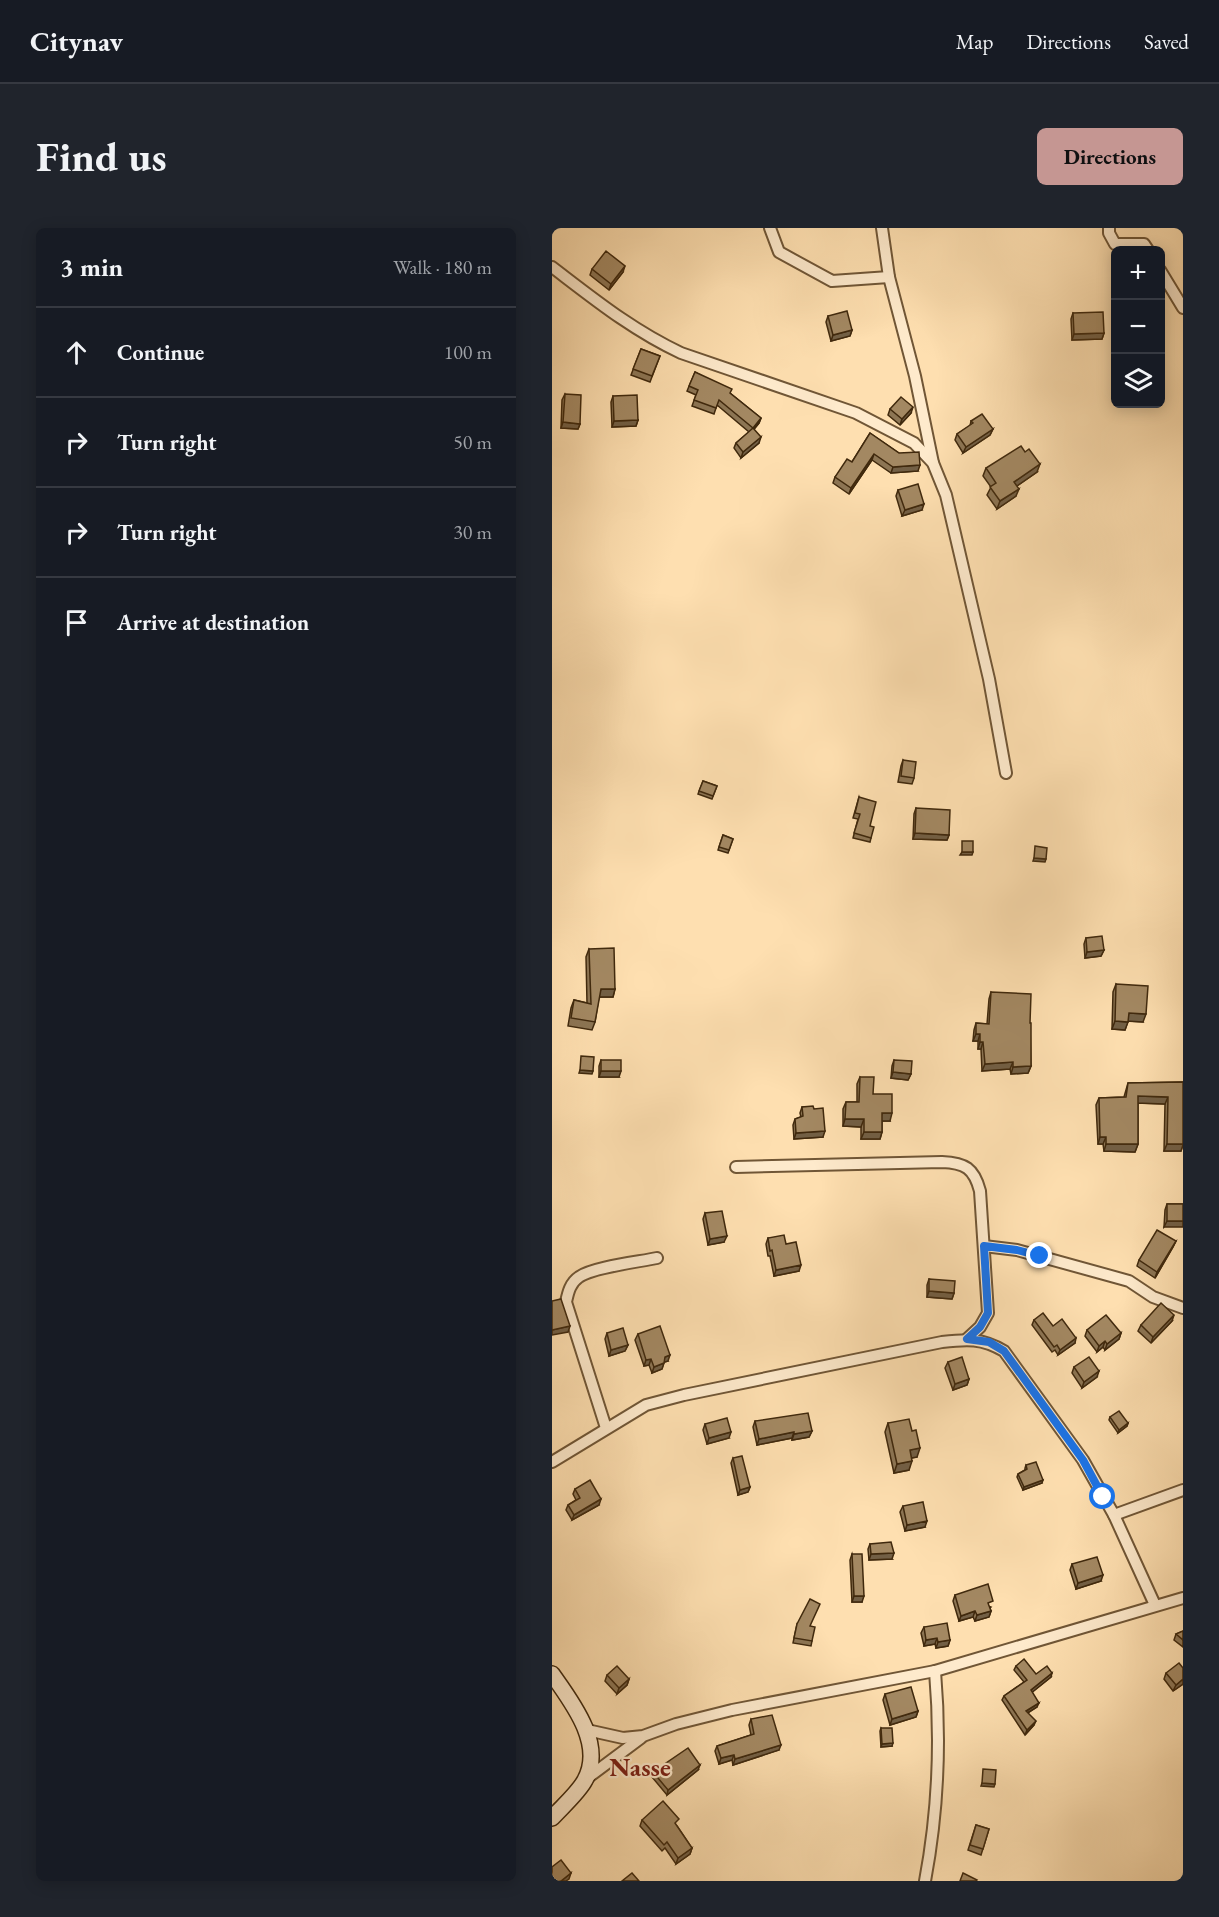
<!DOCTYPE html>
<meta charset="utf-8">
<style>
:root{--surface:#171b24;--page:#20242c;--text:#f1f3f6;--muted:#9ea1a6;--line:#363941;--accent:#c59692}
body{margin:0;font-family:"EB Garamond",serif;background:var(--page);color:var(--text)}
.controls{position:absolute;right:18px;top:18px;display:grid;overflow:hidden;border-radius:9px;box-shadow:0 3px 15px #0003}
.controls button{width:54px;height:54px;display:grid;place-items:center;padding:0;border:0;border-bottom:2px solid var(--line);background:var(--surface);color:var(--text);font:30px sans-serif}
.stop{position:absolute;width:18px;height:18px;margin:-14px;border:4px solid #1a73e8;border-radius:50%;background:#fff}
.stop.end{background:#1a73e8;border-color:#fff;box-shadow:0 2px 6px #0008}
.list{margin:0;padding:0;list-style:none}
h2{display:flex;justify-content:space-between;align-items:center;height:78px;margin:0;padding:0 24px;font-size:26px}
h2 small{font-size:20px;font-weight:400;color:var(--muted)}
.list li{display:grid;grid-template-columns:39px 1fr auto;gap:18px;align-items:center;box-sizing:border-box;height:90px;padding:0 24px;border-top:2px solid var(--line)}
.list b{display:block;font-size:22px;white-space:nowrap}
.list em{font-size:20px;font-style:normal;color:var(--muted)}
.icon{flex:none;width:33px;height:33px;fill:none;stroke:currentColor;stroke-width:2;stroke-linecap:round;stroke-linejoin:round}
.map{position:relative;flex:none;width:631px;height:1653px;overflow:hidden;border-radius:9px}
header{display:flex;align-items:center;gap:36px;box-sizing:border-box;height:84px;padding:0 30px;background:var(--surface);border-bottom:2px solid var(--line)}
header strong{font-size:28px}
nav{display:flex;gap:33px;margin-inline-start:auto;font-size:21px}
.intro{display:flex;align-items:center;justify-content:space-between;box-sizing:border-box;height:144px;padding:0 36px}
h1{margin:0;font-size:42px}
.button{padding:15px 27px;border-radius:9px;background:var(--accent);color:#111;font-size:21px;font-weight:700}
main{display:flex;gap:36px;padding:0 36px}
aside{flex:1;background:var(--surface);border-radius:9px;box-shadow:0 3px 15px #0003}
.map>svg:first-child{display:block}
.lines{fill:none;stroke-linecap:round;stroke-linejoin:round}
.street-casing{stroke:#705636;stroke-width:14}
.secondary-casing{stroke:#40290d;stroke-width:18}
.street{stroke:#feeacc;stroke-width:10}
.secondary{stroke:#feeacc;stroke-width:15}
.wall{fill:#8c7554;stroke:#40290d;stroke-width:1.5}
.shaded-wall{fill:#725f45;stroke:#40290d;stroke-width:1.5}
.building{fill:#a38862;stroke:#40290d;stroke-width:1.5}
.route{stroke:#1a73e8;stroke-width:8}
.labels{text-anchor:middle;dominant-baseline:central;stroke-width:4.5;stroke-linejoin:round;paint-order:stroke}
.quarter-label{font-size:26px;font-weight:bold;fill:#7a1f14;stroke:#feeacc}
</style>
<header>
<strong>Citynav</strong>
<nav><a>Map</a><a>Directions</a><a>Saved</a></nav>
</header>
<div class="intro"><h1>Find us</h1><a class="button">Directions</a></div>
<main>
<aside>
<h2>3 min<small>Walk · 180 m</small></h2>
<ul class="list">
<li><svg class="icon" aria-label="ahead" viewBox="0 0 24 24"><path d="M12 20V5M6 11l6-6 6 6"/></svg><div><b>Continue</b></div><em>100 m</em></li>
<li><svg class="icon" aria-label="right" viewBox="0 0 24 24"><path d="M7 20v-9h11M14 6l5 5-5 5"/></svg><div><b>Turn right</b></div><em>50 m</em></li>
<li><svg class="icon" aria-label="right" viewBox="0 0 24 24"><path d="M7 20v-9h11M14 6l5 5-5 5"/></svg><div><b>Turn right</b></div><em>30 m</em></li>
<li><svg class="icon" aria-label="arrive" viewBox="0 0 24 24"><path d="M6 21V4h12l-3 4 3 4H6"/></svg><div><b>Arrive at destination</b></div></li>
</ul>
</aside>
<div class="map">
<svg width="631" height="1653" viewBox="0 0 631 1653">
<rect width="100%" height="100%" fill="#fedfb0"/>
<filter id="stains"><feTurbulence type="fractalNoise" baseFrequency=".00333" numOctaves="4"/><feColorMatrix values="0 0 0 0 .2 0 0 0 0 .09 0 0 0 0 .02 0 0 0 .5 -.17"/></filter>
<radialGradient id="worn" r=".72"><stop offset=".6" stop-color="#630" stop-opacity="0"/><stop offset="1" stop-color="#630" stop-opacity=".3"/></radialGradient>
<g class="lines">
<!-- street casing -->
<g class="street-casing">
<g id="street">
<path d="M 218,0 L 227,24 L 280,53 L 337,49"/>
<path d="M 330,0 L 337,49 L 363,148 L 381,235"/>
<path d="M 557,0 L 557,5 L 563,16 L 592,16 L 596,22"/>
<path d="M 0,39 C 42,71 80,102 129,125 L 304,185 L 362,215 L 381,235 L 394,267 L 437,451 L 454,545"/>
<path d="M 608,42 L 631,80"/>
<path d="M 184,939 L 390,934 C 413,935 422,940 428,963 L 436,1085 L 428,1099 L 415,1111"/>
<path d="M 432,1018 L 465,1022 L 577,1053 L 601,1069 L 631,1080"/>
<path d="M 54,1200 L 14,1074 C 16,1065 18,1055 27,1049 C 41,1039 86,1034 105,1030"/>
<path d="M 0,1234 L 94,1177 L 132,1167 L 390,1114 C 415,1111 430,1110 452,1123 L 531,1232 L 562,1287 L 603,1377"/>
<path d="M 562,1287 L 631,1262"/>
<path d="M 35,1502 L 71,1510 L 91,1508 L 124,1496 L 180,1482 L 383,1443 L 631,1370"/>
<path d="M 34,1551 L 89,1510"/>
<path d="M 373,1653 C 386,1584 389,1513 383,1443"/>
</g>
</g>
<!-- secondary casing -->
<g class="secondary-casing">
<path id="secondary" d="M 0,1446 C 19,1473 53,1516 33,1552 C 27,1564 10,1579 0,1590"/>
</g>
<!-- street -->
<use href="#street" class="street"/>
<!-- secondary -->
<use href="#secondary" class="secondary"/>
</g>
<!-- wall -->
<g class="wall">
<path d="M 40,41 L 71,44 L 57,62 L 38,47 Z"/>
<path d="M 521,85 L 552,105 L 550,111 L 520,112 L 519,91 Z"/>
<path d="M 276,88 L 300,102 L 298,108 L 279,113 L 274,94 Z"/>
<path d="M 89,121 L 108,128 L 98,154 L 79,147 Z"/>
<path d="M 143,144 L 178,165 L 209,190 L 207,195 L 202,201 L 207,215 L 189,230 L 182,220 L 184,215 L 197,204 L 165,177 L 162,186 L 140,178 L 144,167 L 135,163 Z"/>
<path d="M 13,166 L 28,196 L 26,201 L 9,200 L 10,172 Z"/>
<path d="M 61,168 L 86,192 L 84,198 L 60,199 L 59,174 Z"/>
<path d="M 338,181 L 359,185 L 348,197 L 336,187 Z"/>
<path d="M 419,193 L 441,201 L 438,207 L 411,225 L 403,212 L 405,206 L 418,198 Z"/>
<path d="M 318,205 L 347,225 L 366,243 L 339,245 L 320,232 L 297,266 L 281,255 L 283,249 L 300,234 Z"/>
<path d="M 434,240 L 485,244 L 465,258 L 464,268 L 445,281 L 435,267 L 439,259 L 431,248 Z"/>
<path d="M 346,262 L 370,282 L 350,288 L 344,268 Z"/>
<path d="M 351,532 L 362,550 L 360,556 L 346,554 L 349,538 Z"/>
<path d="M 151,553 L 165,558 L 160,571 L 146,566 Z"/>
<path d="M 307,569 L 319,610 L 318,614 L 301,610 L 306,591 L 301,590 Z"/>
<path d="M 364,580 L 397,607 L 395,612 L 361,611 L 362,586 Z"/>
<path d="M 171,607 L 181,611 L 176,625 L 166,622 Z"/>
<path d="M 534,710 L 552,722 L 549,728 L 533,730 L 532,716 Z"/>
<path d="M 37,721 L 63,761 L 61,769 L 47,769 L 43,794 L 40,802 L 16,798 L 19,780 L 22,772 L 35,775 L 34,729 Z"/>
<path d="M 564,756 L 591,794 L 576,793 L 573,802 L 560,801 L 561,764 Z"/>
<path d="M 439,764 L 478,795 L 479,838 L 476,845 L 459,846 L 458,841 L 430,843 L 429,821 L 426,821 L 426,813 L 421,813 L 422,802 L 424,795 L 435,796 L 437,771 Z"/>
<path d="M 49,832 L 67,849 L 47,849 L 47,838 Z"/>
<path d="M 342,832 L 359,846 L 356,852 L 339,850 L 340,838 Z"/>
<path d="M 308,849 L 321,866 L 338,893 L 330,893 L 330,904 L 328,911 L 309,911 L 309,899 L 291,898 L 291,881 L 294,874 L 305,874 L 305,856 Z"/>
<path d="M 631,854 L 631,917 L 629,923 L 612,923 L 613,876 L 586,875 L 586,916 L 583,924 L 552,923 L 551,916 L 546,916 L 544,877 L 547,870 L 572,869 L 576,855 Z"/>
<path d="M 250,879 L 262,881 L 271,909 L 242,911 L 241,897 L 243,891 L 249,889 L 248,885 Z"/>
<path d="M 615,976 L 631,976 L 612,999 L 613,982 Z"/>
<path d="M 153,985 L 172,1014 L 156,1017 L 151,991 Z"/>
<path d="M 216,1010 L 234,1016 L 247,1043 L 222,1048 L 218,1028 L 216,1028 L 214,1016 Z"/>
<path d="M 624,1013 L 621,1019 L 603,1050 L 585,1038 L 587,1032 Z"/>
<path d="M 377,1051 L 402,1065 L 400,1071 L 375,1069 L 375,1057 Z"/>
<path d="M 482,1092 L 501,1098 L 523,1115 L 506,1127 L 503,1122 L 500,1124 L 480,1097 Z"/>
<path d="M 620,1093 L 599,1115 L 586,1103 L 589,1097 Z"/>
<path d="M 535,1102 L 569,1105 L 567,1111 L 553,1122 L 551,1119 L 545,1124 L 533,1108 Z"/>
<path d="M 55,1105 L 76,1117 L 73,1123 L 57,1128 L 53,1111 Z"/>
<path d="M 86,1106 L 116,1133 L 112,1134 L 110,1141 L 100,1145 L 97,1137 L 92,1138 L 83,1112 Z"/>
<path d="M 396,1134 L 417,1151 L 415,1157 L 401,1162 L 393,1140 Z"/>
<path d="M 522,1139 L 545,1149 L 530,1160 L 520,1145 Z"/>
<path d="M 558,1189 L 576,1195 L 575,1198 L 566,1205 L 557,1192 Z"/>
<path d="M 203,1193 L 260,1203 L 257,1209 L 240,1212 L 240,1210 L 205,1217 L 201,1199 Z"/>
<path d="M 336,1195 L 360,1203 L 365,1229 L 359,1230 L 357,1242 L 342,1245 L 333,1204 Z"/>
<path d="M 153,1196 L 177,1210 L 155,1216 L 151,1202 Z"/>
<path d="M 181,1230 L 198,1259 L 196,1264 L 186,1267 L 179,1235 Z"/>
<path d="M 474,1237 L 490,1255 L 471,1262 L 465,1249 L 466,1246 L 473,1242 L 473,1240 Z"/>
<path d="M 23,1261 L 47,1277 L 20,1292 L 14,1282 L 16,1277 L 24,1272 L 21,1266 Z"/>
<path d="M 351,1278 L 373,1299 L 353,1303 L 348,1284 Z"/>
<path d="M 318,1316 L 340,1331 L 317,1332 L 316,1321 Z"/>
<path d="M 300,1326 L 310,1374 L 300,1374 L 298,1332 Z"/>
<path d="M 520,1336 L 549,1353 L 524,1361 L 518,1342 Z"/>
<path d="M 403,1367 L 439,1379 L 438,1380 L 439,1383 L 437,1389 L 423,1393 L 421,1389 L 407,1393 L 401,1373 Z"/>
<path d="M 245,1396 L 260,1413 L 259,1418 L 241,1415 Z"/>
<path d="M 372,1399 L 398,1412 L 396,1418 L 384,1420 L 383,1416 L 372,1418 L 369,1405 Z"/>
<path d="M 631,1403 L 631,1419 L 622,1412 L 624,1406 Z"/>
<path d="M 464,1438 L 484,1446 L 499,1449 L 480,1464 L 485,1479 L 476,1485 L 482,1497 L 473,1507 L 450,1472 L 452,1468 L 472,1454 L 462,1442 Z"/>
<path d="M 631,1440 L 631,1456 L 621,1463 L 612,1451 L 614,1445 Z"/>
<path d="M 55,1447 L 77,1451 L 75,1457 L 65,1466 L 53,1453 Z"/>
<path d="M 333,1466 L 366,1483 L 364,1489 L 338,1497 L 331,1472 Z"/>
<path d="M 199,1491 L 227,1522 L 181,1537 L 180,1532 L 167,1536 L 163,1523 L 165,1518 L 199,1507 L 197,1497 Z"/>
<path d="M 329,1500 L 340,1518 L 329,1519 L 328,1503 Z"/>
<path d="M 146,1542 L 115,1567 L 100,1549 L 101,1544 Z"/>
<path d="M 90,1592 L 125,1598 L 140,1620 L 138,1626 L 124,1636 L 113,1620 L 110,1623 L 88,1598 Z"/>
<path d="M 424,1597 L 437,1601 L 429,1627 L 416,1622 Z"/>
</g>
<!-- shaded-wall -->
<g class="shaded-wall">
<path d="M 73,38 L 71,44 L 57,62 L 59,56 Z"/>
<path d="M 300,102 L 298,108 L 279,113 L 281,107 Z"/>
<path d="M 552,105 L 550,111 L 520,112 L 522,106 Z"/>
<path d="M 361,179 L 359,185 L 348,197 L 350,191 Z"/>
<path d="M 209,190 L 207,195 L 199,205 L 201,200 Z"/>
<path d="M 86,192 L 84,198 L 60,199 L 62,193 Z"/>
<path d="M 11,194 L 28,196 L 26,201 L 9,200 Z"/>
<path d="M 441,201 L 438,207 L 411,225 L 414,219 Z"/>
<path d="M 209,209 L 207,215 L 189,230 L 191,224 Z"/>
<path d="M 322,226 L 320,232 L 297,266 L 299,260 Z"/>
<path d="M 488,236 L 485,244 L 459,262 L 462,254 Z"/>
<path d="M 368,237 L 366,243 L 339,245 L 341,239 Z"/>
<path d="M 467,261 L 464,268 L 445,281 L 448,273 Z"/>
<path d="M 372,276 L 370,282 L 350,288 L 353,282 Z"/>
<path d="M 363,605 L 397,607 L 395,612 L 361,611 Z"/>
<path d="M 410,624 L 421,624 L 420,627 L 408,627 Z"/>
<path d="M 482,630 L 494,631 L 493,634 L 481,633 Z"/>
<path d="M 552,722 L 549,728 L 533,730 L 535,724 Z"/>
<path d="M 49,761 L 63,761 L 61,769 L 46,769 Z"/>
<path d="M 577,785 L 594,786 L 591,794 L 574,793 Z"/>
<path d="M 563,793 L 576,794 L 573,802 L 560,801 Z"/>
<path d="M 424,806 L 428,806 L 426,813 L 421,813 Z"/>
<path d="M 428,814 L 431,814 L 429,821 L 426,821 Z"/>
<path d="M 461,834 L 458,841 L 430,843 L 433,836 Z"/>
<path d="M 479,838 L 476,845 L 459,846 L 461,839 Z"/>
<path d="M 28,842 L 41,843 L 40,846 L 27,845 Z"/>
<path d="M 49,843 L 69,843 L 67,849 L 47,849 Z"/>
<path d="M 341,844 L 359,846 L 356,852 L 339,850 Z"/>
<path d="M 586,868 L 616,869 L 613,876 L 583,875 Z"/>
<path d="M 330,885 L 340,885 L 338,893 L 328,893 Z"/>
<path d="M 293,891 L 312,891 L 309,899 L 291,898 Z"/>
<path d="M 273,903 L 271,909 L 242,911 L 244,905 Z"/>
<path d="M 312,904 L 330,904 L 328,911 L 309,911 Z"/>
<path d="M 548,909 L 554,909 L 551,916 L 546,916 Z"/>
<path d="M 554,916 L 586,916 L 583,924 L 552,923 Z"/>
<path d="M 615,916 L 631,916 L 631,917 L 629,923 L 612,923 Z"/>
<path d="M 615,993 L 631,993 L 631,999 L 612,999 Z"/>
<path d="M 175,1008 L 172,1014 L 156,1017 L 158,1011 Z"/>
<path d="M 624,1013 L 621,1019 L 603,1050 L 605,1044 Z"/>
<path d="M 249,1037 L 247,1043 L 222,1048 L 224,1042 Z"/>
<path d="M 377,1063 L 402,1065 L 400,1071 L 375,1069 Z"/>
<path d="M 622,1087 L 620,1093 L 599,1115 L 601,1109 Z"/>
<path d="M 18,1098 L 16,1104 L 0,1107 L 0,1102 Z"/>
<path d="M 569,1105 L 567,1111 L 553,1122 L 555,1116 Z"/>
<path d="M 524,1110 L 523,1115 L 506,1127 L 508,1122 Z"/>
<path d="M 553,1113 L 551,1119 L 545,1124 L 547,1118 Z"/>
<path d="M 76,1117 L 73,1123 L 57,1128 L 59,1122 Z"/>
<path d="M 118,1127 L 116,1133 L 110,1135 L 113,1129 Z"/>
<path d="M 99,1131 L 97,1137 L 92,1138 L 94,1132 Z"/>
<path d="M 112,1135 L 110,1141 L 100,1145 L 102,1139 Z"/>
<path d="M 547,1143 L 545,1149 L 530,1160 L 532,1154 Z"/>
<path d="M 417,1151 L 415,1157 L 401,1162 L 403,1156 Z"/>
<path d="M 576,1195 L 575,1198 L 566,1205 L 567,1202 Z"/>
<path d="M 260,1203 L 257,1209 L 240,1212 L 242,1206 Z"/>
<path d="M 179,1204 L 177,1210 L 155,1216 L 157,1210 Z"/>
<path d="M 242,1204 L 240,1210 L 205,1217 L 207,1211 Z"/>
<path d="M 368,1220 L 365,1229 L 354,1231 L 358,1222 Z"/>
<path d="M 360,1233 L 357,1242 L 342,1245 L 345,1236 Z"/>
<path d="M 491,1252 L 490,1255 L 471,1262 L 472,1259 Z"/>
<path d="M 198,1259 L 196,1264 L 186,1267 L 188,1262 Z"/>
<path d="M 49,1271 L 47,1277 L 20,1292 L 22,1287 Z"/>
<path d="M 375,1293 L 373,1299 L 353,1303 L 355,1297 Z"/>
<path d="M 342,1325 L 340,1331 L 317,1332 L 319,1326 Z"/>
<path d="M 551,1347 L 549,1353 L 524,1361 L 526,1355 Z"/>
<path d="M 302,1368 L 312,1368 L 310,1374 L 300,1374 Z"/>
<path d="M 423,1383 L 421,1389 L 407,1393 L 409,1388 Z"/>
<path d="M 439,1383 L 437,1389 L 423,1393 L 425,1387 Z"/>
<path d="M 385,1410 L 383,1416 L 372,1418 L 374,1412 Z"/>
<path d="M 398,1412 L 396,1418 L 384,1420 L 386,1414 Z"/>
<path d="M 500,1445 L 499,1449 L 478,1466 L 479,1462 Z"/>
<path d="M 77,1451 L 75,1457 L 65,1466 L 67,1460 Z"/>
<path d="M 631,1451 L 631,1456 L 621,1463 L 624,1457 Z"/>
<path d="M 487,1475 L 485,1479 L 472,1487 L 474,1483 Z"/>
<path d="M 366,1483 L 364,1489 L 338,1497 L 340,1491 Z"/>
<path d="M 484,1493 L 482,1497 L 473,1507 L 475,1502 Z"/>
<path d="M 341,1515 L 340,1518 L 329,1519 L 330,1516 Z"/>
<path d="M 229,1517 L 227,1522 L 181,1537 L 183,1531 Z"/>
<path d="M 182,1527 L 180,1532 L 167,1536 L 169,1530 Z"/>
<path d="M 148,1537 L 146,1542 L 115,1567 L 116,1562 Z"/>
<path d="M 430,1555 L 443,1556 L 442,1559 L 429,1558 Z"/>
<path d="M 140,1620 L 138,1626 L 124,1636 L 126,1630 Z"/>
<path d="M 19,1645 L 17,1651 L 14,1653 L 9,1653 Z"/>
</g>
<!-- building -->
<g class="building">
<path d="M 54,23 L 73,38 L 59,56 L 40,41 Z"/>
<path d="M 295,83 L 300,102 L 281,107 L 276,88 Z"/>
<path d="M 551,84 L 552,105 L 522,106 L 521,85 Z"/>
<path d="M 89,121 L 108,128 L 100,148 L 81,141 Z"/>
<path d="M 143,144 L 180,161 L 178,165 L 209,190 L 201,200 L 167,172 L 164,180 L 142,172 L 146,162 L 137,158 Z"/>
<path d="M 13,166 L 29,167 L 28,196 L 11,194 Z"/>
<path d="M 85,167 L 86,192 L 62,193 L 61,168 Z"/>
<path d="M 349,169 L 361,179 L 350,191 L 338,181 Z"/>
<path d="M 430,186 L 441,201 L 414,219 L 405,206 L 421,195 L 419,193 Z"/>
<path d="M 201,200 L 209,209 L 191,224 L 184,215 Z"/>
<path d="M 318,205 L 347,225 L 367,224 L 368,237 L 341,239 L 322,226 L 299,260 L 283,249 L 295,231 L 300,234 Z"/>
<path d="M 469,218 L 473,224 L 477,221 L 488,236 L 462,254 L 467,261 L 448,273 L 438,259 L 444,255 L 434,240 Z"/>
<path d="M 366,256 L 372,276 L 353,282 L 346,262 Z"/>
<path d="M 351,532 L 364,534 L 362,550 L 349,548 Z"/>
<path d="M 151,553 L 165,558 L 161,568 L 147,563 Z"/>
<path d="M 307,569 L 324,574 L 318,598 L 322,599 L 319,610 L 302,605 L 308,586 L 303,585 Z"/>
<path d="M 364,580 L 398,582 L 397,607 L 363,605 Z"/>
<path d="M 171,607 L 181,611 L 177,622 L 167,619 Z"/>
<rect x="410" y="613" width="11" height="11"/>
<path d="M 483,618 L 495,620 L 494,631 L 482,630 Z"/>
<path d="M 550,708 L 552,722 L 535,724 L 534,710 Z"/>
<path d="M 62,720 L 63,761 L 49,761 L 43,794 L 19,790 L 22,772 L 39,776 L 37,721 Z"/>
<path d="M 564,756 L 596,758 L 594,786 L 577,785 L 576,794 L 563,793 Z"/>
<path d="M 439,764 L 479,766 L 478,795 L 479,795 L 479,838 L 461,839 L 461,834 L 433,836 L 431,814 L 428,814 L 428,806 L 424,806 L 424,795 L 437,796 Z"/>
<path d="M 29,828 L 42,829 L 41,843 L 28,842 Z"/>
<rect x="49" y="832" width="20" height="11"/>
<path d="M 342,832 L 360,833 L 359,846 L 341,844 Z"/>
<path d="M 308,849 L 322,849 L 321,866 L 340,866 L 340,885 L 330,885 L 330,904 L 312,904 L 312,891 L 293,891 L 294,874 L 307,874 Z"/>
<path d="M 631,854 L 631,916 L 615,916 L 616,869 L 586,868 L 586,916 L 554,916 L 554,909 L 548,909 L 547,870 L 574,869 L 576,855 Z"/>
<path d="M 261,878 L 262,881 L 271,880 L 273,903 L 244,905 L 243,891 L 251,888 L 250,879 Z"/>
<rect x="615" y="976" width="16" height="17"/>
<path d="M 170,983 L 175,1008 L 158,1011 L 153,985 Z"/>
<path d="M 605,1002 L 624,1013 L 605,1044 L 587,1032 Z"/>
<path d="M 232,1007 L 234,1016 L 244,1014 L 249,1037 L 224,1042 L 220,1022 L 218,1023 L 216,1010 Z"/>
<path d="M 377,1051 L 403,1053 L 402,1065 L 377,1063 Z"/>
<path d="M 9,1071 L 18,1098 L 0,1102 L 0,1073 Z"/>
<path d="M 609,1075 L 622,1087 L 601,1109 L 589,1097 Z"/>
<path d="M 491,1085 L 501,1098 L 510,1091 L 524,1110 L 508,1122 L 505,1117 L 502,1119 L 482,1092 Z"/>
<path d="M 554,1087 L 569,1105 L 555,1116 L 553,1113 L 547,1118 L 535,1102 Z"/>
<path d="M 108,1098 L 118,1127 L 113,1129 L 112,1135 L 102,1139 L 99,1131 L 94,1132 L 86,1106 Z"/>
<path d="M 71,1100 L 76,1117 L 59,1122 L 55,1105 Z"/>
<path d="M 410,1129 L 417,1151 L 403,1156 L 396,1134 Z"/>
<path d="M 537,1129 L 547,1143 L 532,1154 L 522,1139 Z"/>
<path d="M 567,1183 L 576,1195 L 567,1202 L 558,1189 Z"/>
<path d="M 256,1185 L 260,1203 L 242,1206 L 242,1204 L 207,1211 L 203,1193 Z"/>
<path d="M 175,1190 L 179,1204 L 157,1210 L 153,1196 Z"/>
<path d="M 357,1191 L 360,1203 L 364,1202 L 368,1220 L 358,1222 L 360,1233 L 345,1236 L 336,1195 Z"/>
<path d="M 190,1228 L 198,1259 L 188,1262 L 181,1230 Z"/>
<path d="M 484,1234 L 491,1252 L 472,1259 L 466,1246 L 475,1241 L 474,1237 Z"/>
<path d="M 38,1252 L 49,1271 L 22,1287 L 16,1277 L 28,1270 L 23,1261 Z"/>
<path d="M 371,1274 L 375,1293 L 355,1297 L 351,1278 Z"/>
<path d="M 339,1314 L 342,1325 L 319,1326 L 318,1316 Z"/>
<path d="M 300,1326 L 310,1326 L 312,1368 L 302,1368 Z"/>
<path d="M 545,1329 L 551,1347 L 526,1355 L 520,1336 Z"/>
<path d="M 436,1356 L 441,1373 L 436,1375 L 439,1383 L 425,1387 L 423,1383 L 409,1388 L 403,1367 Z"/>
<path d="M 258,1371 L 268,1376 L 258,1398 L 263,1399 L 260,1413 L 242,1410 L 245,1396 Z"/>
<path d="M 395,1395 L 398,1412 L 386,1414 L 385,1410 L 374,1412 L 372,1399 Z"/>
<path d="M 631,1403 L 631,1412 L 624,1406 Z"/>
<path d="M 472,1431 L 484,1446 L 495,1438 L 500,1445 L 479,1462 L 487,1475 L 474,1483 L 484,1493 L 475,1502 L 452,1468 L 475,1452 L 464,1438 Z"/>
<path d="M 627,1435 L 631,1440 L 631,1451 L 624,1457 L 614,1445 Z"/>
<path d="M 65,1438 L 77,1451 L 67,1460 L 55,1447 Z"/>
<path d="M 359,1459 L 366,1483 L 340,1491 L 333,1466 Z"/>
<path d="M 220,1487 L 229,1517 L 183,1531 L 182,1527 L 169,1530 L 165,1518 L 202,1506 L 199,1491 Z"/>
<path d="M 329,1500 L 340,1500 L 341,1515 L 330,1516 Z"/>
<path d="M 136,1520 L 148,1537 L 116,1562 L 101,1544 Z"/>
<path d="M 431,1541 L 444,1542 L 443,1556 L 430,1555 Z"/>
<path d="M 111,1573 L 127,1591 L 123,1595 L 140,1620 L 126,1630 L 115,1614 L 112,1617 L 90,1592 Z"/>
<path d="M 424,1597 L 437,1601 L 431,1621 L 418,1617 Z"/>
<path d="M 9,1632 L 19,1645 L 9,1653 L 0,1653 L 0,1639 Z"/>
<path d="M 80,1645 L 87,1653 L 70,1653 Z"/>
<path d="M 411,1645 L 425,1652 L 424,1653 L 408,1653 Z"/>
</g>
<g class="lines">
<!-- route -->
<path class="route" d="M 488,1028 L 465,1022 L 432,1018 L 436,1085 L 428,1099 L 415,1111 L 437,1114 L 452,1123 L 531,1232 L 551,1269"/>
</g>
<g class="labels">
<!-- quarter labels -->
<g class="quarter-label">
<text x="88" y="1539">Nasse</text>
</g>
</g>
<rect width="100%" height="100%" filter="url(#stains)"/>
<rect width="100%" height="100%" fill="url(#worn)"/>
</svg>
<div class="controls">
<button>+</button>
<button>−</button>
<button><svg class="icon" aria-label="layers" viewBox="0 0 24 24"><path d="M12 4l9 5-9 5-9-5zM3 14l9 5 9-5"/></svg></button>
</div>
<div class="stop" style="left:551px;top:1269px"></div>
<div class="stop end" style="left:488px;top:1028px"></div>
</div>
</main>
